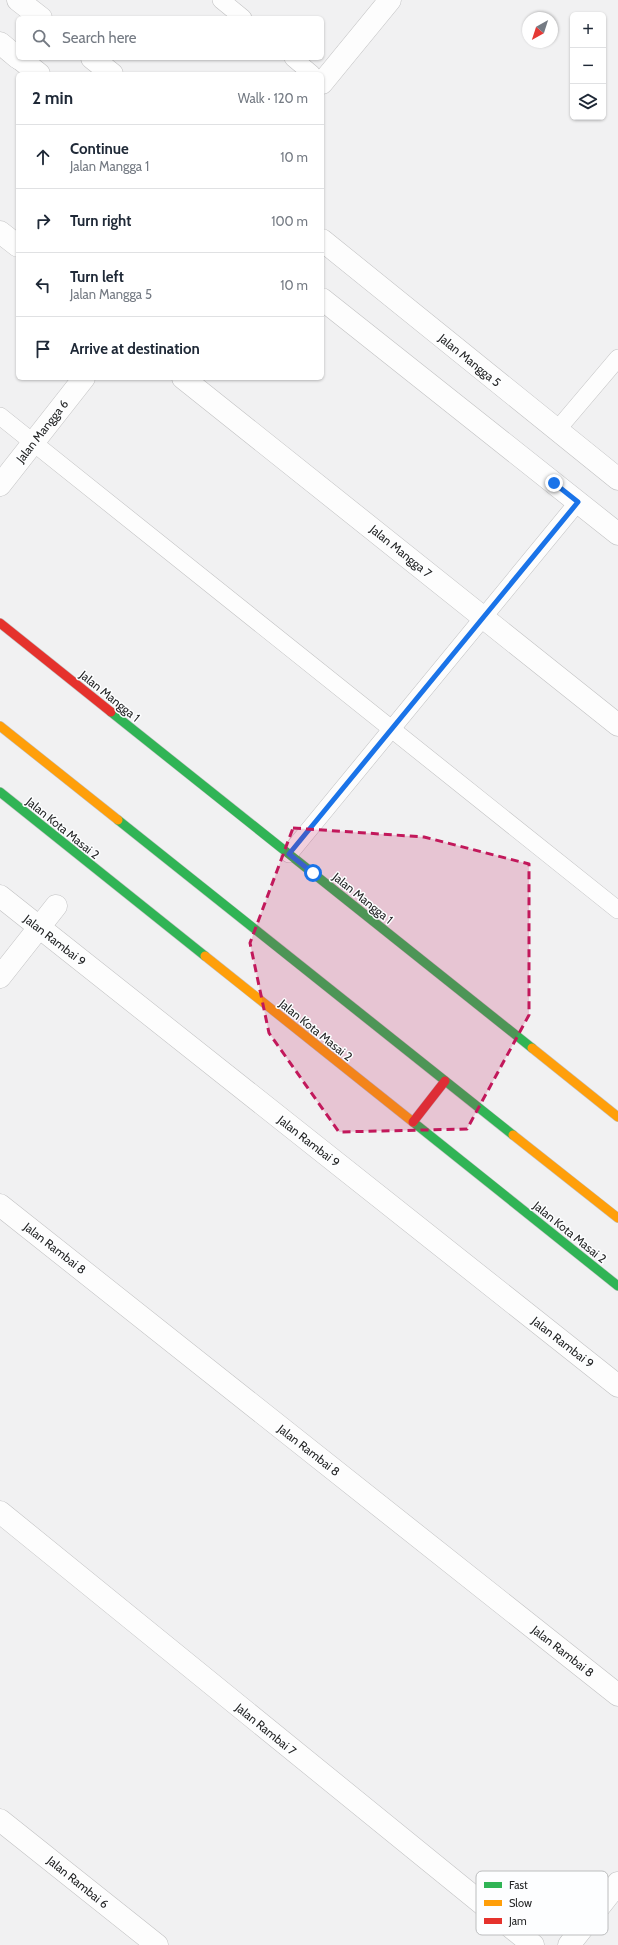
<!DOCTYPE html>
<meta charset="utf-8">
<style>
:root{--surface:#fff;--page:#f2f2f3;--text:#1f2937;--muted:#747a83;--line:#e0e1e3}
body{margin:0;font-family:Cabin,sans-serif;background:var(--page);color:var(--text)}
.controls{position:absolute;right:12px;top:12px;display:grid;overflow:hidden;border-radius:6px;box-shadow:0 1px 3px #0004}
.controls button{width:36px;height:36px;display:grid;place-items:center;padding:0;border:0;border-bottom:1px solid var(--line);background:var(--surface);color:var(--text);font:20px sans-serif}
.compass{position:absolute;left:522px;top:12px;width:36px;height:36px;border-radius:50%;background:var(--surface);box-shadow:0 1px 3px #0004;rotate:219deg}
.stop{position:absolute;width:12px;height:12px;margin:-9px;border:3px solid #1a73e8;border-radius:50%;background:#fff}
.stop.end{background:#1a73e8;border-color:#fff;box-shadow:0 1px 4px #0008}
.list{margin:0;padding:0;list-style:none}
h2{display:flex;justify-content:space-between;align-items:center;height:52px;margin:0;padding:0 16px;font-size:17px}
h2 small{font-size:13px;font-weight:400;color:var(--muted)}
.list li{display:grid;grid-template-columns:26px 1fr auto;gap:12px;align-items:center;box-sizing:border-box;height:64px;padding:0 16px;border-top:1px solid var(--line)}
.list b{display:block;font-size:15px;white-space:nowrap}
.list p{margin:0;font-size:13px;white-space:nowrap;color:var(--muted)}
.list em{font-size:13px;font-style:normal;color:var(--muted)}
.icon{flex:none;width:22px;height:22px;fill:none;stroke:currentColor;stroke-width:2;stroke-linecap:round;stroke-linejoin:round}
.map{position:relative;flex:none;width:618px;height:1945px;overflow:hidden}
.search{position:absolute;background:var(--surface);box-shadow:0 1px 3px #0004;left:16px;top:16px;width:308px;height:44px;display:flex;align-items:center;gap:10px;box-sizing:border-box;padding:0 14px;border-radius:6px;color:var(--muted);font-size:15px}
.panel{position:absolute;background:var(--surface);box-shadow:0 1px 3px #0004;left:16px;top:72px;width:308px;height:308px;border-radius:6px}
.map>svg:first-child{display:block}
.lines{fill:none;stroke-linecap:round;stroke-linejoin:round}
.lane-casing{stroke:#c1c1c2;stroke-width:18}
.street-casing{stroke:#c1c1c2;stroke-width:23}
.fast-casing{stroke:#c1c1c2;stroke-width:10}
.slow-casing{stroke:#c1c1c2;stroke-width:10}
.jam-casing{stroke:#c1c1c2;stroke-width:10}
.lane{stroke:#fdfdfd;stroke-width:17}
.street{stroke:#fdfdfd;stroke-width:22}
.fast{stroke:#30b455;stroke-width:9}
.slow{stroke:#ff9f0a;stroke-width:9}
.jam{stroke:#e5322d;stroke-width:9}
.route{stroke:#1a73e8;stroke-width:5}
.marked{fill:#c2185b;fill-opacity:0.2;stroke:#c2185b;stroke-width:3;stroke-dasharray:8 5;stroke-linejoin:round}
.labels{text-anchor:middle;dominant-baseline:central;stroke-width:3;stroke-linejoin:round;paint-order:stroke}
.street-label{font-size:12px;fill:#242526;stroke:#fdfeff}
.key{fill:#fdfeff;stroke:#bcbdbe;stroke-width:1}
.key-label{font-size:11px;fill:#242526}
</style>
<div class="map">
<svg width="618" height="1945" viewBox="0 0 618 1945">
<rect width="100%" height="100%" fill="#f1f1f2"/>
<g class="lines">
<!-- lane casing -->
<g class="lane-casing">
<g id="lane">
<path d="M 221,0 L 243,18"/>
<path d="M 293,58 L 312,74"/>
<path d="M 0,416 L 618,910"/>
<path d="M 557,430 L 618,358"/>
<path d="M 289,854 L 578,502"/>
</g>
</g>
<!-- street casing -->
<g class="street-casing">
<g id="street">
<path d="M 18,0 L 41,18"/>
<path d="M 0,43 L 18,58"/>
<path d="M 19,58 L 39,74"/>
<path d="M 92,58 L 112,74"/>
<path d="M 322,83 L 390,0"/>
<path d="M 0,232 L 18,246"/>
<path d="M 322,240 L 618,479"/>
<path d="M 322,299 L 618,534"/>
<path d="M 183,378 L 618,725"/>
<path d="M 0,485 L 84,378"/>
<path d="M 0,896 L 618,1386"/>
<path d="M 0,977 L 56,906"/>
<path d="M 0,1205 L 618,1695"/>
<path d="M 0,1512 L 533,1945"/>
<path d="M 0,1820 L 157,1945"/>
<path d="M 569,1945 L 618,1883"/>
</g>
</g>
<!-- fast casing -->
<g class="fast-casing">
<g id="fast">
<path d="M 111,712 L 532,1048"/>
<path d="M 0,792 L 205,956"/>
<path d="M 118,820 L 513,1135"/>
<path d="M 413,1122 L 618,1286"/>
</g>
</g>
<!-- slow casing -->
<g class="slow-casing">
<g id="slow">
<path d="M 0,726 L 118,820"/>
<path d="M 205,956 L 413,1122"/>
<path d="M 532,1048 L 618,1117"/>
<path d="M 513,1135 L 618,1218"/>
</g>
</g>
<!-- jam casing -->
<g class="jam-casing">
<g id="jam">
<path d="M 0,623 L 111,712"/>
<path d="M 413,1122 L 445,1081"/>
</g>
</g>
<!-- lane -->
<use href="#lane" class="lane"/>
<!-- street -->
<use href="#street" class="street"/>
<!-- fast -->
<use href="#fast" class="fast"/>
<!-- slow -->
<use href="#slow" class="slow"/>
<!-- jam -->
<use href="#jam" class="jam"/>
</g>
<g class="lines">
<!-- route -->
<path class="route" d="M 313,873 L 289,854 L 578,502 L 554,483"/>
</g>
<!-- marked area -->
<path class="marked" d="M 293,828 L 424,837 L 529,864 L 529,1015 L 467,1129 L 339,1132 L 269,1033 L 250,943 Z"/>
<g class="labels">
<!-- street labels -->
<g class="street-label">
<text transform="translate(470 360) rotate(39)">Jalan Mangga 5</text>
<text transform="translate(42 431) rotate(-52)">Jalan Mangga 6</text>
<text transform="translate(401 551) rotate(39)">Jalan Mangga 7</text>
<text transform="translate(110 696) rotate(39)">Jalan Mangga 1</text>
<text transform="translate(63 828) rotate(39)">Jalan Kota Masai 2</text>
<text transform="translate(363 898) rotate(39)">Jalan Mangga 1</text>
<text transform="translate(55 940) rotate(38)">Jalan Rambai 9</text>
<text transform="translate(316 1030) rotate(39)">Jalan Kota Masai 2</text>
<text transform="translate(309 1141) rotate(38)">Jalan Rambai 9</text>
<text transform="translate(570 1232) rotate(39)">Jalan Kota Masai 2</text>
<text transform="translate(55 1248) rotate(38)">Jalan Rambai 8</text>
<text transform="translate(563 1342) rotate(38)">Jalan Rambai 9</text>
<text transform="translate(309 1450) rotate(38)">Jalan Rambai 8</text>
<text transform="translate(563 1651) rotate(38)">Jalan Rambai 8</text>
<text transform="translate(266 1729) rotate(39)">Jalan Rambai 7</text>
<text transform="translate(78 1882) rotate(39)">Jalan Rambai 6</text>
</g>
</g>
<!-- legend -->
<rect x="476" y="1871" width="132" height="64" rx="6" class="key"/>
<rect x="484" y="1882" width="18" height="6" fill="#30b455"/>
<rect x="484" y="1900" width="18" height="6" fill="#ff9f0a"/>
<rect x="484" y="1918" width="18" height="6" fill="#e5322d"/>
<g class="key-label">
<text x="509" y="1889">Fast</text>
<text x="509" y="1907">Slow</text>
<text x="509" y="1925">Jam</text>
</g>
</svg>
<div class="controls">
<button>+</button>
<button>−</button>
<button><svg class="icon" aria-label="layers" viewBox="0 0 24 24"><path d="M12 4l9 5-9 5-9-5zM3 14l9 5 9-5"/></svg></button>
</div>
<svg class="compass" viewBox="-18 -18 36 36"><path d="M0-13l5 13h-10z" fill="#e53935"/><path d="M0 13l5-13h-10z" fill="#747a83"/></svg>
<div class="stop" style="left:313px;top:873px"></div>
<div class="stop end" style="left:554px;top:483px"></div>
<div class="search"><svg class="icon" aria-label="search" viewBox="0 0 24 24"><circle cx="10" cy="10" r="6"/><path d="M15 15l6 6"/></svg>Search here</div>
<section class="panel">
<h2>2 min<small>Walk · 120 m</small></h2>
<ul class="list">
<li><svg class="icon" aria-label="ahead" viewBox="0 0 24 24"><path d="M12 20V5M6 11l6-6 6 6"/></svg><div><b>Continue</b><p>Jalan Mangga 1</p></div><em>10 m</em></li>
<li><svg class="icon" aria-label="right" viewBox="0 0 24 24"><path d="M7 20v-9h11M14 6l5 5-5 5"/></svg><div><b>Turn right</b></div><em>100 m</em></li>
<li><svg class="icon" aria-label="left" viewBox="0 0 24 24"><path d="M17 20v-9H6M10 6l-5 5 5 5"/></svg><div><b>Turn left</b><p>Jalan Mangga 5</p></div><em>10 m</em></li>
<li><svg class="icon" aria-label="arrive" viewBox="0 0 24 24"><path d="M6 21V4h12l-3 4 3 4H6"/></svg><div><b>Arrive at destination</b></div></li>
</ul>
</section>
</div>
